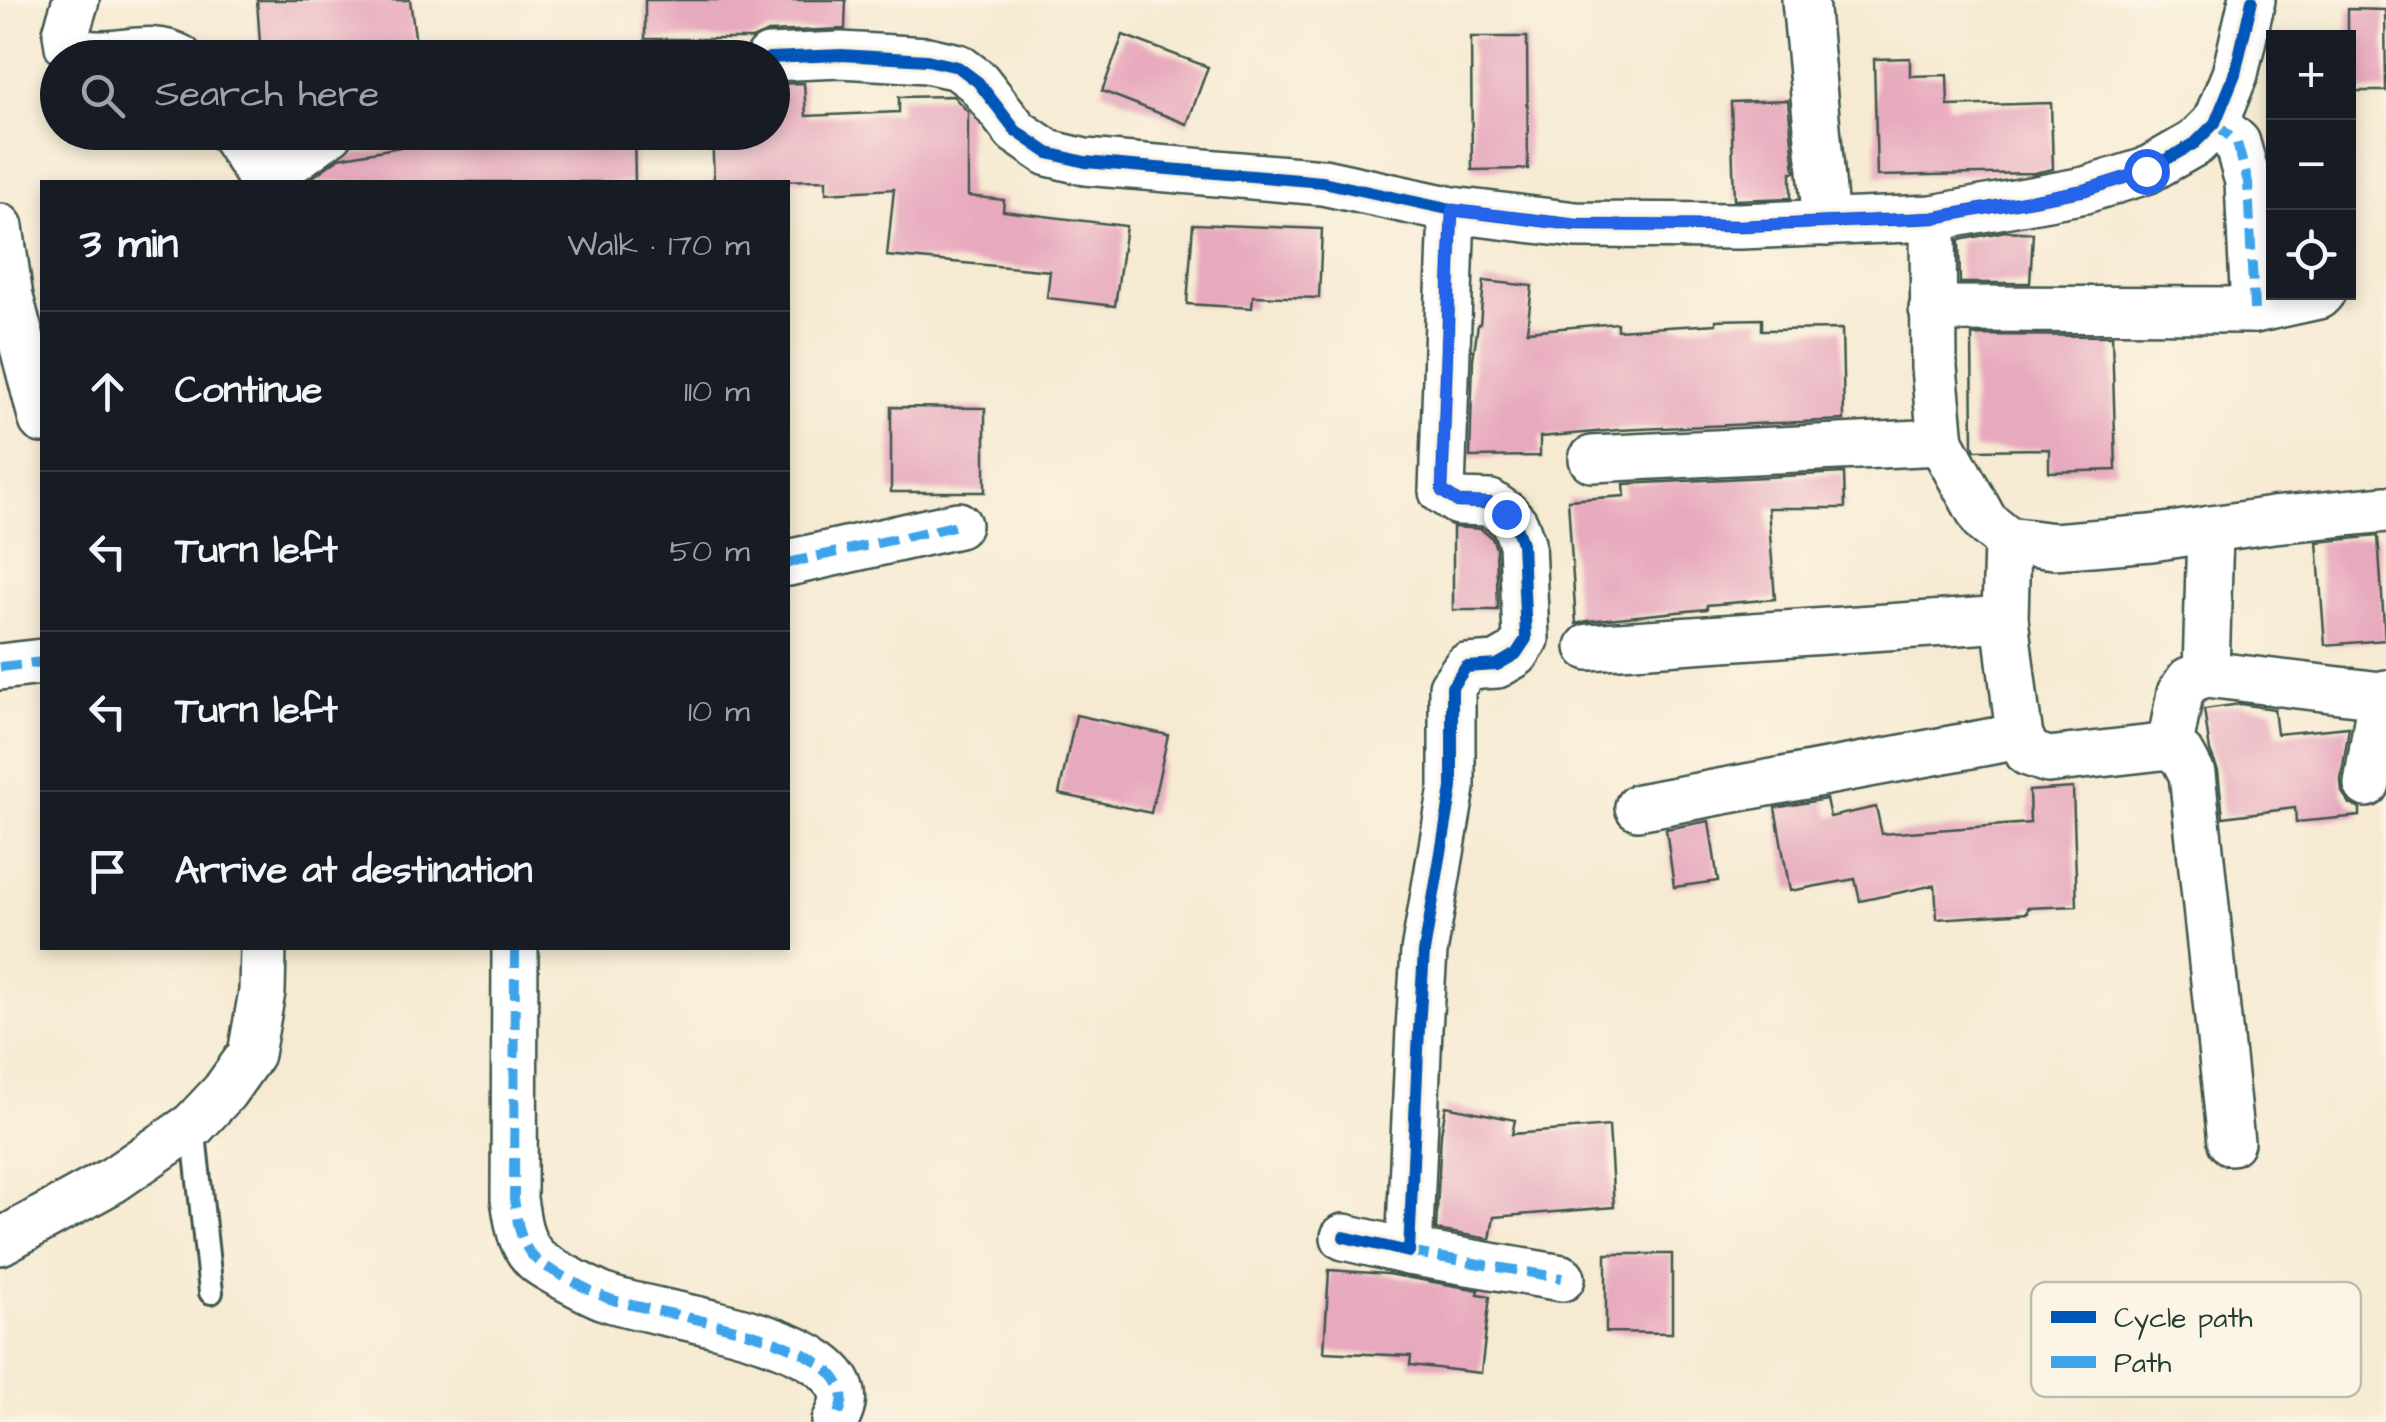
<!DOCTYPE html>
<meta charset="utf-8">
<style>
:root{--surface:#171b24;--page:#242831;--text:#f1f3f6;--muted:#9ea1a6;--line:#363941}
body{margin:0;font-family:"Architects Daughter",sans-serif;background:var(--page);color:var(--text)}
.controls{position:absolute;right:30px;top:30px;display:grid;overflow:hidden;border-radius:0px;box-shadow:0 5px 15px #0003}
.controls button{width:90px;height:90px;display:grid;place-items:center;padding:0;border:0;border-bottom:2px solid var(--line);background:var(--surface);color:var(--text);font:50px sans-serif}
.stop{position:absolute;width:30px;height:30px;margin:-22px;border:8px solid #2563eb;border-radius:50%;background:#fff}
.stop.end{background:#2563eb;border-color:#fff;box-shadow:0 2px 10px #0008}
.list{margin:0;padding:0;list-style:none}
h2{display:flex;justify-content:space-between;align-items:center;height:130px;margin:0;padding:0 40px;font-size:42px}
h2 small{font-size:32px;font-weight:400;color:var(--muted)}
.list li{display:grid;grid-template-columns:65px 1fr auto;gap:30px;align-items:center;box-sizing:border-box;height:160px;padding:0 40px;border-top:2px solid var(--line)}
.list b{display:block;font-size:38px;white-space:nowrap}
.list em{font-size:32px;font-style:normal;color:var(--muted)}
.icon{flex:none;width:55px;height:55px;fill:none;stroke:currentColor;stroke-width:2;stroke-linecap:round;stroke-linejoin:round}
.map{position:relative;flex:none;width:2386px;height:1422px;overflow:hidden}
.search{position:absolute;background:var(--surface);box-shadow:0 5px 15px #0003;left:40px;top:40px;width:750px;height:110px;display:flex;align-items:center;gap:25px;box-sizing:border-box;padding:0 35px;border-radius:55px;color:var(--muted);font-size:38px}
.panel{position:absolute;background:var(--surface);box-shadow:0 5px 15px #0003;left:40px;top:180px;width:750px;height:770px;border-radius:0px}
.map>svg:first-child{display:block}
.building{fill:#e7a9bd}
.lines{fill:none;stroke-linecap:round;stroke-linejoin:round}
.service-casing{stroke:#3f574c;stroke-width:28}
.minor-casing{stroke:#3f574c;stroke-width:50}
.service{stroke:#fff;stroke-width:22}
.minor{stroke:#fff;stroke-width:45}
.quiet{stroke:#3da4eb;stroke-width:10;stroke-dasharray:20 10;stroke-linecap:butt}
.cycleway-casing{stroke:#fcf5e5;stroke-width:19}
.cycleway{stroke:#0057b8;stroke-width:12}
.route{stroke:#2563eb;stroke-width:12}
.key{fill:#fcf5e5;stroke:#babeb0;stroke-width:2.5}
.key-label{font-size:28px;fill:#1f3d34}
</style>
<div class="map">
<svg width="2386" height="1422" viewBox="0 0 2386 1422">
<rect width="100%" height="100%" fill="#fcf5e5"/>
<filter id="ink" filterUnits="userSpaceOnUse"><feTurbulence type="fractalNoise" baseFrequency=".01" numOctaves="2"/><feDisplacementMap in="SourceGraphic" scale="20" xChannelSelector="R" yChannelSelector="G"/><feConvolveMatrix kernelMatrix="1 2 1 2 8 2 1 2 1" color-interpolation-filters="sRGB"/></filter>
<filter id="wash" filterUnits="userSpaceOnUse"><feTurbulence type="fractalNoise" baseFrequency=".0048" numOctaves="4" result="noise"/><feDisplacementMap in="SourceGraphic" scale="40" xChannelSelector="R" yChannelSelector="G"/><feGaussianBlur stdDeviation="2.25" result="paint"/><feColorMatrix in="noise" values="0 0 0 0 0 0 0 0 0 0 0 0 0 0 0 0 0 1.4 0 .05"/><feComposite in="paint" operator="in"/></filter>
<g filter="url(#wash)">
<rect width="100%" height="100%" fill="#f6ead2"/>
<g id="blocks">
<!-- building -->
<g class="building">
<path d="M 257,0 L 410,0 L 418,58 L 261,58 Z"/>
<path d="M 645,0 L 846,0 L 845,29 L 768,32 L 752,39 L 645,39 Z"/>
<path d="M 2348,9 L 2385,10 L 2386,91 L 2348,91 Z"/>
<path d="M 1123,35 L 1208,67 L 1187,124 L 1102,91 Z"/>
<path d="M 1471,37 L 1527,37 L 1528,169 L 1472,170 Z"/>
<path d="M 1910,58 L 1910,76 L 1947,75 L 1948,106 L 2051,103 L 2053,169 L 2034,173 L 1877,176 L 1874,59 Z"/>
<path d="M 804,83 L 806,116 L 899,112 L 899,97 L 953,96 L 968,112 L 968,196 L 1004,200 L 1003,211 L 1126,226 L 1115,306 L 1047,298 L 1050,271 L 887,256 L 894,189 L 826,193 L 826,180 L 714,182 L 712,132 L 772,132 L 772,84 Z"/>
<path d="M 1788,100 L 1795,172 L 1791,172 L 1791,198 L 1734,200 L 1731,102 Z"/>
<path d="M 435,132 L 634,132 L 635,182 L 306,182 L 339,158 L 434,141 Z"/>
<path d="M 1193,224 L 1322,229 L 1319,298 L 1253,296 L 1252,308 L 1187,304 Z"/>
<path d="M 2006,231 L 2033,233 L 2030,283 L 1960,283 L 1959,240 Z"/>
<path d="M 1484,281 L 1532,286 L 1527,331 L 1617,323 L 1617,330 L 1716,324 L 1716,320 L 1762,319 L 1762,330 L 1842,329 L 1844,420 L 1618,430 L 1540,437 L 1540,456 L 1470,457 L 1473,359 L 1478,324 L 1480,324 Z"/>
<path d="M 1972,335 L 2112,336 L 2116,470 L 2049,472 L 2049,449 L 1975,450 L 1973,445 Z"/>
<path d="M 891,407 L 985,408 L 985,492 L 891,492 Z"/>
<path d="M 1844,473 L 1845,508 L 1768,508 L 1775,599 L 1707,605 L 1707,609 L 1587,621 L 1576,624 L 1568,500 L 1625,496 L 1624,484 Z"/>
<path d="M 1453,527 L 1481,529 L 1492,538 L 1496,548 L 1498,610 L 1453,610 Z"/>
<path d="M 2378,536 L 2385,640 L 2325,645 L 2317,542 Z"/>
<path d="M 2240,704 L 2274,709 L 2277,734 L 2349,727 L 2341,780 L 2342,792 L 2350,804 L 2360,809 L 2360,816 L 2296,822 L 2295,808 L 2223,817 L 2218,771 L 2210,751 L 2204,709 Z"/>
<path d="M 1076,715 L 1168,735 L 1151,813 L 1059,794 Z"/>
<path d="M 2073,788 L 2077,906 L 2027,908 L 2027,913 L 1937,919 L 1935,885 L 1860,901 L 1855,879 L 1790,891 L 1775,808 L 1826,799 L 1830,817 L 1876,807 L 1882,834 L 2030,823 L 2029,791 Z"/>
<path d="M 1709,821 L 1718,881 L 1674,887 L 1666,829 Z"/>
<path d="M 1446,1106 L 1515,1120 L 1512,1134 L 1609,1126 L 1614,1207 L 1494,1217 L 1490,1239 L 1436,1230 L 1441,1133 Z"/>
<path d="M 1606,1254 L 1672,1254 L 1672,1333 L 1606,1332 Z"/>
<path d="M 1329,1270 L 1387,1274 L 1479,1290 L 1478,1294 L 1490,1296 L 1481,1373 L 1410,1365 L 1411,1356 L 1324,1352 Z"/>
</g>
</g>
</g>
<g filter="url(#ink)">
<use href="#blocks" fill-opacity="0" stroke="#3f574c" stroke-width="2.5"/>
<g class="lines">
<!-- service casing -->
<g class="service-casing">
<path id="service" d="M 193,1125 L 211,1292"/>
</g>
<!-- minor casing -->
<g class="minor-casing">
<g id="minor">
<path d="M 76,0 L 66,33 L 68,46 C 101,67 146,38 180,58"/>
<path d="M 1805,0 L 1826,223"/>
<path d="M 769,58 L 841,55 L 927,60 L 958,67 L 978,82 L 1016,131 L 1048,153 L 1085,162 L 1323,182 L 1452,210 L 1576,225 L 1740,226 L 1933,218 L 2085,190 L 2146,171 L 2195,143 L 2215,123 L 2235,74 L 2252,0"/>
<path d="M 2215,123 L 2237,143 L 2248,182 L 2254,310"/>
<path d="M 231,132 L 263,181"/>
<path d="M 262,182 L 331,132"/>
<path d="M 1933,218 L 1934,368 L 1941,442 L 1985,522 L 2007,540 L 2054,546 L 2151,538 L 2273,520 L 2386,509"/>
<path d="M 0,227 L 10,297 L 42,420"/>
<path d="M 1932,309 L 2254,310 L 2318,296 L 2322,292"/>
<path d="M 1592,459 L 1941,442"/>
<path d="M 2007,540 L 2005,619 L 2016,710 L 2020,736 L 2028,753 L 2048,760 L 2170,746 L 2183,757 L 2192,774 L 2231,1142"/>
<path d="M 788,563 L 958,525"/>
<path d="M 1589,647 L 2005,619"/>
<path d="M 0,667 L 42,662"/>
<path d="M 2206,674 L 2210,529"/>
<path d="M 2170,746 L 2180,693 L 2189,680 L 2206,674 L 2381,695 L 2386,693"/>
<path d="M 2367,784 L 2381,695"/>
<path d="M 1638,807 L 2020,736"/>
<path d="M 515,948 L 514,1199 C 518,1222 519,1246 539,1262 C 549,1270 594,1293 607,1298 C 655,1315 830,1334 842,1393 C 844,1403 840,1412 835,1422"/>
<path d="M 1344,1237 L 1409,1252 L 1419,1029 L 1424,952 L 1452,788 L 1452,687 L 1466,667 L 1497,665 L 1516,654 L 1526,639 L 1522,543 L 1515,524 L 1506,514 L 1490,503 L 1458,502 L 1442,491 L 1452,210"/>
<path d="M 0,1242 L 113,1180 L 193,1125 L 224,1092 L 251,1054 L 262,992 L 263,948"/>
<path d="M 1409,1252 L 1562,1278"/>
</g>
</g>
<!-- service -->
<use href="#service" class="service"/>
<!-- minor -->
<use href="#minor" class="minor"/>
<!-- quiet -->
<g class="quiet">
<path d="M 2215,123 L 2237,143 L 2248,182 L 2254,310"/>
<path d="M 788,563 L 958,525"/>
<path d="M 0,667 L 42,662"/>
<path d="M 515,948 L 514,1199 C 518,1222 519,1246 539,1262 C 549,1270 594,1293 607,1298 C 655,1315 830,1334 842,1393 C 844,1403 840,1412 835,1422"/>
<path d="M 1409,1252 L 1562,1278"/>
</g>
<!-- cycleway casing -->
<g class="cycleway-casing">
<g id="cycleway">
<path d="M 769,58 L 841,55 L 927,60 L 958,67 L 978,82 L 1016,131 L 1048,153 L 1085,162 L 1323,182 L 1452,210 L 1576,225 L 1740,226 L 1933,218 L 2085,190 L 2146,171 L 2195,143 L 2215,123 L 2235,74 L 2252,0"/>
<path d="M 1344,1237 L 1409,1252 L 1419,1029 L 1424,952 L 1452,788 L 1452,687 L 1466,667 L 1497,665 L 1516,654 L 1526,639 L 1522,543 L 1515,524 L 1506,514 L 1490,503 L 1458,502 L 1442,491 L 1452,210"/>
</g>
</g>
<!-- cycleway -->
<use href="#cycleway" class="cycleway"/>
</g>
</g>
<g class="lines" filter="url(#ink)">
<!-- route -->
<path class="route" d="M 1506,514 L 1490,503 L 1458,502 L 1442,491 L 1452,210 L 1576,225 L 1740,226 L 1933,218 L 2085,190 L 2146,171"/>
</g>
<!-- legend -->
<rect x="2031" y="1282" width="330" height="115" rx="15" class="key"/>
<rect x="2051" y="1311" width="45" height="12" fill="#0057b8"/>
<rect x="2051" y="1356" width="45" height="12" fill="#3da4eb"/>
<g class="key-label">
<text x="2114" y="1327">Cycle path</text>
<text x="2114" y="1372">Path</text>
</g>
</svg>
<div class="controls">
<button>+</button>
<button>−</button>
<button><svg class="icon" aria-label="locate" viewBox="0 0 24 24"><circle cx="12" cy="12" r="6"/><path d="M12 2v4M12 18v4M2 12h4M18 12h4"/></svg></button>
</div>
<div class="stop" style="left:2146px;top:171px"></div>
<div class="stop end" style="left:1506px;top:514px"></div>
<div class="search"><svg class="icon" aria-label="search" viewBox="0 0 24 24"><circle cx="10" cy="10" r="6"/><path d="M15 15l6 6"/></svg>Search here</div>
<section class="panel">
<h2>3 min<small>Walk · 170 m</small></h2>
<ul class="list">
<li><svg class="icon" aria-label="ahead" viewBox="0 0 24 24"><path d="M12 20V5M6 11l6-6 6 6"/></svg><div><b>Continue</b></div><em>110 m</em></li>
<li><svg class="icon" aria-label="left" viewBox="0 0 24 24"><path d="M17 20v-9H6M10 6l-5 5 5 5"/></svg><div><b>Turn left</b></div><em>50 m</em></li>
<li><svg class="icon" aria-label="left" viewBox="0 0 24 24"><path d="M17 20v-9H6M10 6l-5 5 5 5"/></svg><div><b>Turn left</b></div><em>10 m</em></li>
<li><svg class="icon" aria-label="arrive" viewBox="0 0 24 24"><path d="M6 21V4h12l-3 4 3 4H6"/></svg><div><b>Arrive at destination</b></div></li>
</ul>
</section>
</div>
